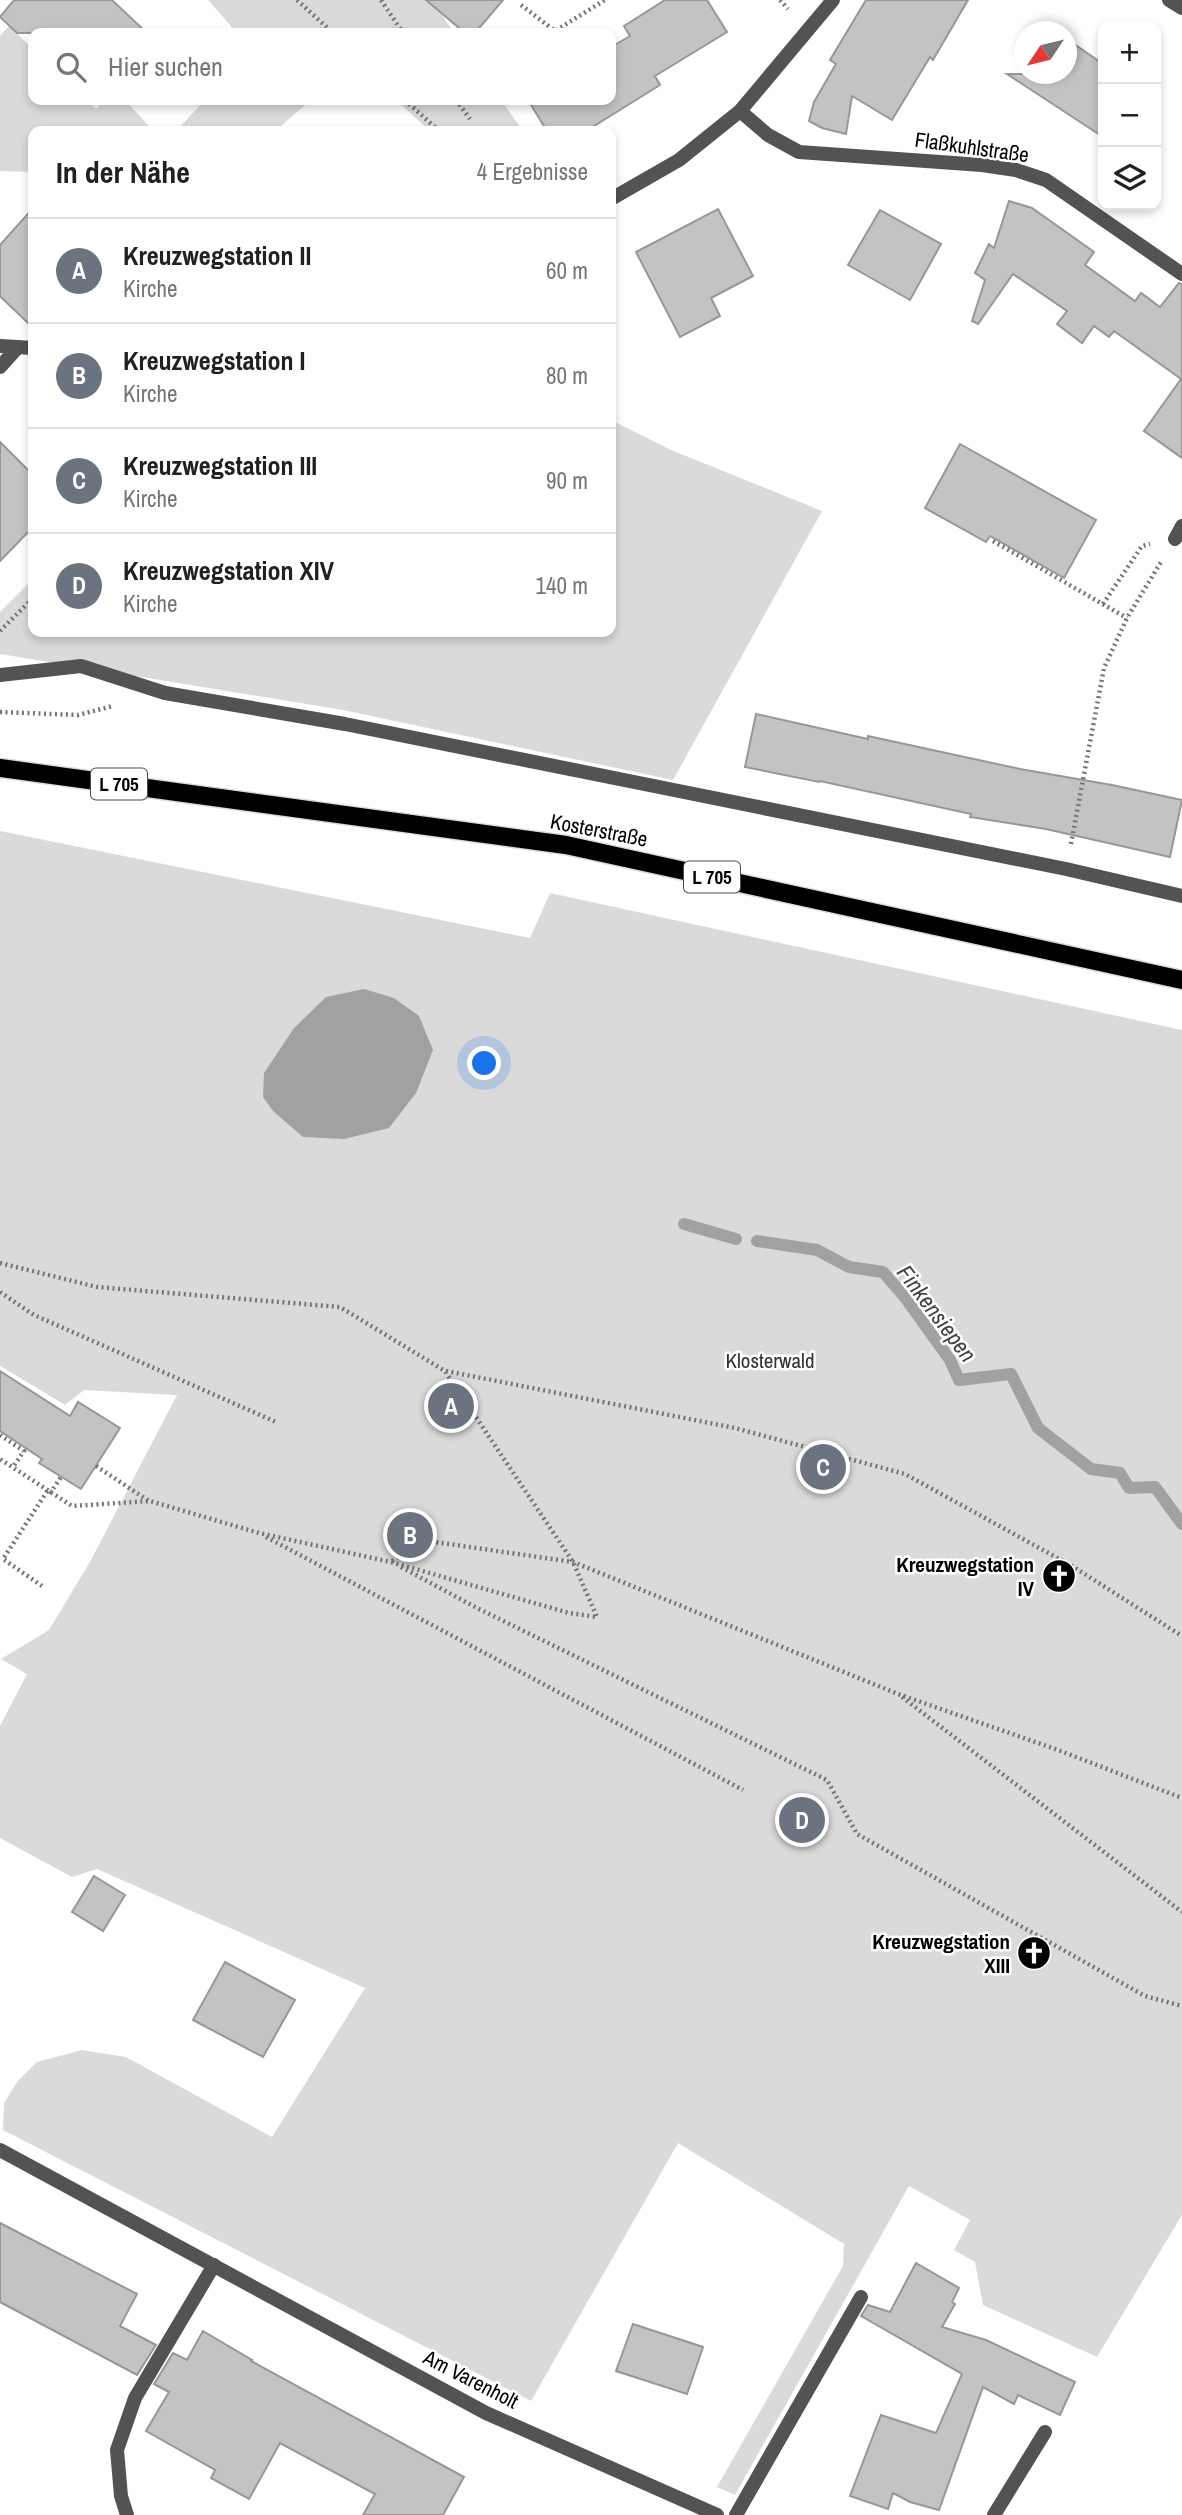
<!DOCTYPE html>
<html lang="de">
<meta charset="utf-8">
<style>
:root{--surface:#fff;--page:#f6f6f6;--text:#202124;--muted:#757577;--line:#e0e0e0;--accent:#000}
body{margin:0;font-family:"Archivo Narrow",sans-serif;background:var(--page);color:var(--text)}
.controls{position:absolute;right:21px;top:21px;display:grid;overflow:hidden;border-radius:14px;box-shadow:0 4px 10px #0003}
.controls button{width:63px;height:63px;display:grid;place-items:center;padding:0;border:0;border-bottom:2px solid var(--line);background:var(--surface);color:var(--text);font:35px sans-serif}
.compass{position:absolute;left:1014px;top:21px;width:63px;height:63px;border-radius:50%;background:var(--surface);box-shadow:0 4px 10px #0003;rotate:235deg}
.you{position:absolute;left:485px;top:1064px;width:24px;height:24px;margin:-18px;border:5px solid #fff;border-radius:50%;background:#1a73e8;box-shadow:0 0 0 10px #1a73e833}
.badge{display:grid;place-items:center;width:46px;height:46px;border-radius:50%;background:var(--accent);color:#fff;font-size:23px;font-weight:700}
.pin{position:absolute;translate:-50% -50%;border:4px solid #fff;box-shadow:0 2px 7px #0006}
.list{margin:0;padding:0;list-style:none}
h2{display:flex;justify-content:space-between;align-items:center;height:91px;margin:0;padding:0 28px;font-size:30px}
h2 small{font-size:23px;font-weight:400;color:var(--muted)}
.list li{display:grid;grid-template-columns:46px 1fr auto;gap:21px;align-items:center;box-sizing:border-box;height:105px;padding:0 28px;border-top:2px solid var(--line)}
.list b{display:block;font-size:26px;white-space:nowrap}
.list p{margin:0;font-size:23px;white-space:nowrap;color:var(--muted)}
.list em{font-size:23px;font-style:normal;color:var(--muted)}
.icon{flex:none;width:38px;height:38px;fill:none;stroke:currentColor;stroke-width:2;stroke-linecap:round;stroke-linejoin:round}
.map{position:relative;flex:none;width:1182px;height:2515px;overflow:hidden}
.search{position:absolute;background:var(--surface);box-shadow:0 4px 10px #0003;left:28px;top:28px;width:588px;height:77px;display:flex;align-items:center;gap:18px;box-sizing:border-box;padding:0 24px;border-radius:14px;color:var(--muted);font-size:26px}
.panel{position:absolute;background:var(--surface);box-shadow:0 4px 10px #0003;left:28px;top:126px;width:588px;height:511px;border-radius:14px}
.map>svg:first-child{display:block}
.green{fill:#dadada}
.water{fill:#a1a1a1}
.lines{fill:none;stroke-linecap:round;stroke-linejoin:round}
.stream{stroke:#a1a1a1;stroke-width:12}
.building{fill:#c3c3c3;stroke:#979797;stroke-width:2}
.primary-casing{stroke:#dbdbdb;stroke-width:21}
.path{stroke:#757575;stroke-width:4.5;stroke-dasharray:2 3.5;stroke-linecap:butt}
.service{stroke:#535353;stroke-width:14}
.minor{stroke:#535353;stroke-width:14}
.primary{stroke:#000;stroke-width:18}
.labels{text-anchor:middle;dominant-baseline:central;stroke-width:5;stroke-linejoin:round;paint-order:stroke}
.shield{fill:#fff;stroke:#4c4c4c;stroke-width:2}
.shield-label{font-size:19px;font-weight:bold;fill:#000}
.street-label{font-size:21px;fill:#000;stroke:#fff}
.park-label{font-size:21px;fill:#313131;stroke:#fff}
.poi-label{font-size:21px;font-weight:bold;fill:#000;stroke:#fff;text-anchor:end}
.water-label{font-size:23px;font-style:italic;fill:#424242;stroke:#fff}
</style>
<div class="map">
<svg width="1182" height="2515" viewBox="0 0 1182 2515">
<rect width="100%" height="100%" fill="#fff"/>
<!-- green -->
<g class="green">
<path d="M 208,0 L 454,0 L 442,15 L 454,33 L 237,33 Z"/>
<path d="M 9,26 L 33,49 L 33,100 L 86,100 L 96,109 L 104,100 L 125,100 L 153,131 L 33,131 L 33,172 L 0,171 L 0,36 Z"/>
<path d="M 205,100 L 311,100 L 275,131 L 176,131 Z"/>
<path d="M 396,100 L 501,100 L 523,131 L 430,131 Z"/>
<path d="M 611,420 L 671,450 L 822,511 L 673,780 L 343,710 L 0,654 L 0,612 L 33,579 L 33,632 L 611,632 Z"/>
<path d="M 0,831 L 530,938 L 550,893 L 1182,1030 L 1182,2215 L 1097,2357 L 983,2305 L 975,2262 L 954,2250 L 970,2220 L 909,2186 L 735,2495 L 717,2487 L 843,2266 L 844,2244 L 678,2143 L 531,2401 L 3,2130 L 4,2103 L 17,2082 L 37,2062 L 82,2050 L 126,2057 L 272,2137 L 365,1988 L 97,1869 L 72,1877 L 0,1838 L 0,1726 L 27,1674 L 1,1659 L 49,1630 L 91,1560 L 177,1395 L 84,1390 L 65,1405 L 0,1366 Z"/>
</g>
<!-- water -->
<path class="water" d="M 364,989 L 394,998 L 419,1016 L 433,1050 L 416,1093 L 389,1128 L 344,1139 L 303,1137 L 273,1111 L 263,1097 L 264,1073 L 294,1028 L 326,997 Z"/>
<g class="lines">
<!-- stream -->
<g class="stream">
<path d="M 684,1224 L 736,1239"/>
<path d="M 757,1241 L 817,1250 L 849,1267 L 883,1272 L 904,1296 L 950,1360 L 959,1380 L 1011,1374 L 1038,1428 L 1091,1469 L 1120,1473 L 1129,1488 L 1155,1487 L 1182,1524"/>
</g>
</g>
<!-- building -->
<g class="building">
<path d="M 14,0 L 112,0 L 147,33 L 17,33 L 0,17 Z"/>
<path d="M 426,0 L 503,0 L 475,33 L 465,33 Z"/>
<path d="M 665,0 L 707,0 L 727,32 L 655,76 L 660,85 L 586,131 L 547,131 L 528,100 L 611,100 L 611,47 L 630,36 L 624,26 Z"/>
<path d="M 866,0 L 968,0 L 933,60 L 930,57 L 892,120 L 852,96 L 846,134 L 822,128 L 809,121 L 814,102 L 836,64 L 830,60 Z"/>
<path d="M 1067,39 L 1103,64 L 1103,137 L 1007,74 L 1067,74 Z"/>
<path d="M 1009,201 L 1032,208 L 1094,252 L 1085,265 L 1135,301 L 1141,293 L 1160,307 L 1179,283 L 1182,284 L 1182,458 L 1144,431 L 1181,379 L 1114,331 L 1109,337 L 1094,326 L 1082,343 L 1057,324 L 1067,311 L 1013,274 L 978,324 L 972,321 L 985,280 L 975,273 L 989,244 L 994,248 Z"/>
<path d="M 33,208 L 33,328 L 0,296 L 0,245 Z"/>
<path d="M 718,209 L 753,276 L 711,298 L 720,316 L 680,337 L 636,252 Z"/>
<path d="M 880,210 L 941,244 L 910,300 L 848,265 Z"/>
<path d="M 0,442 L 33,475 L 33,527 L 0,561 Z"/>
<path d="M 960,444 L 1096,520 L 1064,578 L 990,536 L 986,542 L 925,508 Z"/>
<path d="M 756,714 L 868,739 L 868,736 L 1020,769 L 1112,785 L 1182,800 L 1170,857 L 1046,829 L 970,817 L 971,814 L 820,781 L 819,782 L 745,767 Z"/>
<path d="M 0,1371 L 70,1416 L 78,1402 L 120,1428 L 81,1489 L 39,1463 L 42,1459 L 0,1431 Z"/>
<path d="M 94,1876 L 125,1895 L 103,1931 L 72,1912 Z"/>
<path d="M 225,1962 L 295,2000 L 263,2057 L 193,2020 Z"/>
<path d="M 0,2223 L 137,2294 L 120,2326 L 156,2345 L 137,2375 L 0,2302 Z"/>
<path d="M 916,2263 L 959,2288 L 952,2302 L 955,2304 L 942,2327 L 986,2340 L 1075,2382 L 1060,2415 L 1018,2395 L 1014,2404 L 983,2387 L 939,2510 L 910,2502 L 893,2493 L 888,2509 L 850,2496 L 881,2415 L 936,2433 L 962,2374 L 861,2316 L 868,2305 L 890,2312 Z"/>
<path d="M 633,2324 L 703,2347 L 687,2394 L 616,2371 Z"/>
<path d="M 203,2331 L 252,2360 L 251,2361 L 464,2477 L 443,2515 L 363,2515 L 375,2494 L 280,2443 L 249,2499 L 211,2478 L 215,2470 L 146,2431 L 169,2392 L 154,2384 L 173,2353 L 187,2360 Z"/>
</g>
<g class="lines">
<!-- primary casing -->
<g class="primary-casing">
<path id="primary" d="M 0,768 L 566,845 L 1182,980"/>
</g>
<!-- path -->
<g class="path">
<path d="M 297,0 L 333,33"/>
<path d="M 381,0 L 403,33"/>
<path d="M 780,0 L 788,9"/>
<path d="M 521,5 L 555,31 L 605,0"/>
<path d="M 405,100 L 439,131"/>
<path d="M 456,100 L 470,119"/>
<path d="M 993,541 L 1127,618"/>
<path d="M 1103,604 L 1142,546 L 1150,544"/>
<path d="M 0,631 L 33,598"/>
<path d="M 0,712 L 78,715 L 113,706"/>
<path d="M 1071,844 L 1104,668 L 1127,618 L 1161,562"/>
<path d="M 0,1263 L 97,1287 L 340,1307 L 445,1371 L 573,1562 L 597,1617 L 569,1613 L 391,1562 L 259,1533 L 150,1501 L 72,1506 L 0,1459"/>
<path d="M 0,1292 L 34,1315 L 276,1422"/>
<path d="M 446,1371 L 735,1428 L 905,1474 L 1072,1566 L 1182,1636"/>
<path d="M 0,1435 L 24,1451 L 13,1467"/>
<path d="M 96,1466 L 149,1501"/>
<path d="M 266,1537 L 743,1790"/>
<path d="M 392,1561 L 428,1541 L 573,1562 L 898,1694 L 1058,1750 L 1182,1798"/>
<path d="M 401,1567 L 477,1608 L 827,1780 L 857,1834 L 1145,1996 L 1182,2006"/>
<path d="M 42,1586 L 3,1559 L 48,1490 L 51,1492 L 61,1477"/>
<path d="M 902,1697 L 1182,1912"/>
<path d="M 1037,1951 L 1051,1943"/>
</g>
<!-- service -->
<g class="service">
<path d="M 0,367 L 18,347"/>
<path d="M 127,2515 L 121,2496 L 117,2450 L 135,2398 L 214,2265"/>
</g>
<!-- minor -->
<g class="minor">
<path d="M 1169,0 L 1182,8"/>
<path d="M 740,111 L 768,135 L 799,152 L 982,165 L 1016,170 L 1046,180 L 1182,274"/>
<path d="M 611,199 L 679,160 L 740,111 L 833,0"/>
<path d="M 0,346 L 33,348"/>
<path d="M 1175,539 L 1182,526"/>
<path d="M 0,675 L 81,666 L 165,693 L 345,724 L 664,788 L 1066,869 L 1182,896"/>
<path d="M 0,2150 L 486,2413 L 717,2515"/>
<path d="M 736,2515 L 861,2297"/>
<path d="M 994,2515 L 1045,2432"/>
</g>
<!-- primary -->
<use href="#primary" class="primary"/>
</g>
<!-- icons -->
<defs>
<g id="church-disc" transform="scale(1.75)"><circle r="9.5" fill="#000" stroke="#fff"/><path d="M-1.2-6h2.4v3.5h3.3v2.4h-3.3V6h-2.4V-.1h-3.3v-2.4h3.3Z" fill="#fff"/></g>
</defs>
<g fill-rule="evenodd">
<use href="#church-disc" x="1059" y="1576"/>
<use href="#church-disc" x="1034" y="1953"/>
</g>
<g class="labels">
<!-- shield labels -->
<g class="shield">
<rect x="91" y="768.5" width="56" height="31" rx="5"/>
<rect x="684" y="861.5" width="56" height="31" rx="5"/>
</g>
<g class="shield-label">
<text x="119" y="784">L 705</text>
<text x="712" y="877">L 705</text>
</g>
<!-- street labels -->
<g class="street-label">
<text transform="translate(972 147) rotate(8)">Flaßkuhlstraße</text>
<text transform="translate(599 830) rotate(11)">Kosterstraße</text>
<text transform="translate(471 2379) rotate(27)">Am Varenholt</text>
</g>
<!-- park labels -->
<g class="park-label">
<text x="770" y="1360">Klosterwald</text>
</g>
<!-- poi labels -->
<g class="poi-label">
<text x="1034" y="1564">Kreuzwegstation<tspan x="1034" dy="24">IV</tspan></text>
<text x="1010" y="1941">Kreuzwegstation<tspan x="1010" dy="24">XIII</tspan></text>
</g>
<!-- water labels -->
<g class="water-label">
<text transform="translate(937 1313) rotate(53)">Finkensiepen</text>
</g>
</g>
</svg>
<div class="controls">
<button>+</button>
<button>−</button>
<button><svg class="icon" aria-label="layers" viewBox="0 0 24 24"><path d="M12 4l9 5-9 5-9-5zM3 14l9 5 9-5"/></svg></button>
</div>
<svg class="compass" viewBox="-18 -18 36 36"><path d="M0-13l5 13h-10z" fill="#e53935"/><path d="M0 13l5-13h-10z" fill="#757577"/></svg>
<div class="you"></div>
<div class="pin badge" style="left:451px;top:1406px;background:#6b7280">A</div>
<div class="pin badge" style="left:410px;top:1535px;background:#6b7280">B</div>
<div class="pin badge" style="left:823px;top:1467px;background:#6b7280">C</div>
<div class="pin badge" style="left:802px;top:1820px;background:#6b7280">D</div>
<div class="search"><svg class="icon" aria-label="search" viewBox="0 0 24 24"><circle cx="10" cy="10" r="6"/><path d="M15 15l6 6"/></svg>Hier suchen</div>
<section class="panel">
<h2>In der Nähe<small>4 Ergebnisse</small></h2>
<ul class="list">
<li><span class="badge" style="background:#6b7280">A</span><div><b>Kreuzwegstation II</b><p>Kirche</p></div><em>60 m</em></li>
<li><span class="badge" style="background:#6b7280">B</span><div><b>Kreuzwegstation I</b><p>Kirche</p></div><em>80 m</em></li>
<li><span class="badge" style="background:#6b7280">C</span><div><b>Kreuzwegstation III</b><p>Kirche</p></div><em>90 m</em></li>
<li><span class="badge" style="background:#6b7280">D</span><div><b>Kreuzwegstation XIV</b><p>Kirche</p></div><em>140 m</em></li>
</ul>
</section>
</div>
